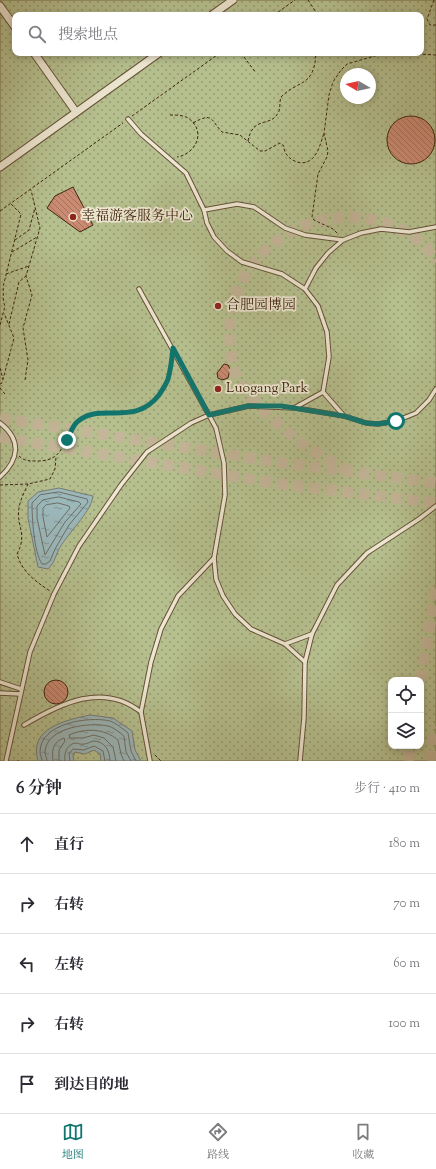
<!DOCTYPE html>
<html lang="zh">
<meta charset="utf-8">
<style>
:root{--surface:#fff;--page:#f7f7f7;--text:#2b2b33;--muted:#7c7c81;--line:#e1e1e2;--accent:#0f766e}
body{margin:0;font-family:"Sorts Mill Goudy","Noto Serif SC",serif;background:var(--page);color:var(--text)}
.controls{position:absolute;right:12px;bottom:12px;display:grid;overflow:hidden;border-radius:8px;box-shadow:0 2px 6px #0003}
.controls button{width:36px;height:36px;display:grid;place-items:center;padding:0;border:0;border-bottom:1px solid var(--line);background:var(--surface);color:var(--text);font:20px sans-serif}
.compass{position:absolute;left:340px;top:68px;width:36px;height:36px;border-radius:50%;background:var(--surface);box-shadow:0 2px 6px #0003;rotate:279deg}
.stop{position:absolute;width:12px;height:12px;margin:-9px;border:3px solid #0f766e;border-radius:50%;background:#fff}
.stop.end{background:#0f766e;border-color:#fff;box-shadow:0 1px 4px #0008}
.list{margin:0;padding:0;list-style:none}
h2{display:flex;justify-content:space-between;align-items:center;height:52px;margin:0;padding:0 16px;font-size:17px}
h2 small{font-size:13px;font-weight:400;color:var(--muted)}
.list li{display:grid;grid-template-columns:26px 1fr auto;gap:12px;align-items:center;box-sizing:border-box;height:60px;padding:0 16px;border-top:1px solid var(--line)}
.list b{display:block;font-size:15px;white-space:nowrap}
.list em{font-size:13px;font-style:normal;color:var(--muted)}
.icon{flex:none;width:22px;height:22px;fill:none;stroke:currentColor;stroke-width:2;stroke-linecap:round;stroke-linejoin:round}
.map{position:relative;flex:none;width:436px;height:761px;overflow:hidden}
.search{position:absolute;background:var(--surface);box-shadow:0 2px 6px #0003;left:12px;right:12px;top:12px;height:44px;display:flex;align-items:center;gap:10px;box-sizing:border-box;padding:0 14px;border-radius:8px;color:var(--muted);font-size:15px}
.sheet{height:352px;background:var(--surface)}
nav{display:flex;justify-content:space-around;align-items:center;box-sizing:border-box;height:56px;border-top:1px solid var(--line);background:var(--surface);font-size:11px;color:var(--muted)}
nav a{display:grid;justify-items:center;gap:2px}
nav .on{color:var(--accent)}
.map>svg:first-child{display:block}
.park{fill:url(#park-dots);stroke:#7a724f;fill-rule:evenodd}
.water{fill:url(#water-ripples);stroke:#767d76}
.lines{fill:none;stroke-linecap:round;stroke-linejoin:round}
.shore{stroke:#6d6e65;stroke-width:1}
.building{fill:url(#building-back-hatch);stroke:#3f240f}
.primary-tunnel{stroke:#c4b699;stroke-width:11;stroke-dasharray:11 5.5;stroke-linecap:butt}
.service-casing{stroke:#68523a;stroke-width:5.5}
.minor-casing{stroke:#68523a;stroke-width:9}
.path{stroke:#3f240f;stroke-width:1;stroke-dasharray:3 2;stroke-linecap:butt}
.service{stroke:#eee8d3;stroke-width:3.5}
.minor{stroke:#eee8d3;stroke-width:7}
.route{stroke:#0f766e;stroke-width:5}
.poi-dot{fill:#8f2418;stroke:#eee8d3;stroke-width:1.5}
.labels{text-anchor:middle;dominant-baseline:central;stroke-width:3.5;stroke-linejoin:round;paint-order:stroke}
.poi-label{font-size:14px;fill:#3f240f;stroke:#eee8d3;text-anchor:start}
</style>
<div class="map">
<svg width="436" height="761" viewBox="0 0 436 761">
<defs>
<pattern id="park-dots" width="8" height="8" patternUnits="userSpaceOnUse"><rect width="8" height="8" fill="#b6c08f"/><path d="M2 2h.1M6 6h.1" fill="none" stroke="#959c73" stroke-width="1.8" stroke-linecap="round"/></pattern>
<pattern id="water-ripples" width="26" height="14" patternUnits="userSpaceOnUse"><rect width="26" height="14" fill="#9bb8bb"/><path d="M2 4q2-2 4 0t4 0M15 11q2-2 4 0t4 0" fill="none" stroke="#809596"/></pattern>
<pattern id="building-back-hatch" width="6" height="6" patternUnits="userSpaceOnUse"><rect width="6" height="6" fill="#cb8b72"/><path d="M-1 5l2 2M0 0l6 6M5-1l2 2" fill="none" stroke="#a6715c"/></pattern>
</defs>
<rect width="100%" height="100%" fill="#e5dbbc"/>
<filter id="stains"><feTurbulence type="fractalNoise" baseFrequency=".005" numOctaves="4"/><feColorMatrix values="0 0 0 0 .2 0 0 0 0 .09 0 0 0 0 .02 0 0 0 .5 -.17"/></filter>
<radialGradient id="worn" r=".72"><stop offset=".6" stop-color="#630" stop-opacity="0"/><stop offset="1" stop-color="#630" stop-opacity=".3"/></radialGradient>
<!-- park -->
<path class="park" d="M 0,0 L 436,0 L 436,761 L 0,761 ZM 15,15 L 421,15 L 421,53 L 15,53 ZM 346,74 L 370,74 L 370,98 L 346,98 ZM 391,680 L 421,680 L 421,746 L 391,746 Z"/>
<!-- water -->
<g class="water">
<path d="M 59,488 L 93,496 C 91,513 67,533 58,551 C 55,558 54,563 48,569 L 38,567 L 28,518 L 28,501 L 38,492 Z"/>
<path d="M 90,715 L 113,718 L 132,731 L 135,750 L 141,761 L 101,761 L 100,754 L 94,750 L 85,754 L 75,752 L 73,755 L 74,761 L 38,761 C 28,728 66,720 90,715 Z"/>
</g>
<g class="lines">
<!-- shore -->
<g class="shore">
<path d="M 59,492 L 87,499 L 88,502 L 69,525 L 55,549 L 50,561 L 46,564 L 42,564 C 34,552 32,519 32,503 L 40,495 Z"/>
<path d="M 59,497 L 79,502 L 81,504 L 65,522 L 45,555 L 37,518 L 37,506 L 43,500 Z"/>
<path d="M 58,503 L 69,506 L 70,508 L 47,537 L 43,517 L 43,508 L 46,505 Z"/>
<path d="M 42,761 C 42,758 40,755 40,752 C 40,723 89,716 110,721 C 116,723 123,729 128,733 L 131,751 L 136,761"/>
<path d="M 47,761 C 47,758 45,755 45,752 C 46,727 90,722 108,726 C 113,727 119,732 124,736 L 126,752 L 131,761"/>
<path d="M 53,761 C 52,750 52,743 64,738 L 65,741 L 59,750 L 59,761"/>
<path d="M 65,761 C 64,754 66,745 75,743 C 78,743 81,745 84,744 C 87,744 90,742 93,741 C 105,741 110,751 110,761"/>
<path d="M 70,761 L 69,754 L 73,749 L 84,750 L 94,746 L 103,751 L 105,761"/>
<path d="M 116,761 L 113,747 L 104,738 L 94,735 L 83,738 L 70,738 L 69,735 C 85,728 104,728 118,740 L 121,754 L 124,761"/>
</g>
</g>
<!-- building -->
<g class="building">
<circle cx="411" cy="140" r="24"/>
<path d="M 73,187 L 93,225 L 80,232 L 47,208 L 55,196 Z"/>
<path d="M 224,364 L 228,365 L 230,369 L 228,378 L 222,380 L 218,378 L 217,373 Z"/>
<circle cx="56" cy="692" r="12"/>
</g>
<g class="lines">
<!-- primary-tunnel -->
<g class="primary-tunnel">
<path d="M 0,418 L 276,462 L 436,483"/>
<path d="M 0,437 L 273,483 L 436,503"/>
<path d="M 350,472 C 334,462 317,454 303,444 C 284,430 244,396 236,375 C 230,361 230,345 230,330 C 232,233 350,182 424,245 C 429,249 432,256 436,262"/>
<path d="M 421,681 L 436,587"/>
<path d="M 408,761 L 411,746"/>
<path d="M 430,761 L 436,727"/>
</g>
<!-- service casing -->
<g class="service-casing">
<g id="service">
<path d="M 128,119 L 141,134 L 186,173 L 204,210 L 207,223 L 214,237 L 227,251 L 242,262 L 282,274 L 305,289 L 318,306 L 327,332 L 329,357 L 323,392 L 296,407"/>
<path d="M 204,210 L 237,204 L 254,207 L 285,228 L 305,235 L 343,240"/>
<path d="M 139,289 L 216,428 L 224,463 L 225,495 L 214,558 L 216,579 L 223,596 L 235,614 L 251,629 L 285,644 L 305,662"/>
<path d="M 305,289 L 316,268 L 328,253 L 343,240 L 361,233 L 381,229 L 409,232 L 436,227"/>
<path d="M 323,392 L 344,416"/>
<path d="M 0,423 C 22,440 19,460 0,477"/>
<path d="M 285,644 L 312,634 L 337,585 L 367,553 L 419,519 L 436,506"/>
<path d="M 0,682 L 21,689"/>
<path d="M 0,693 L 20,694"/>
<path d="M 24,725 C 61,703 103,682 141,712"/>
<path d="M 6,761 L 30,652 L 54,594 L 79,546 L 121,485 L 147,452 L 191,423 L 209,415 L 249,406 L 296,408 L 344,416 L 366,423 L 378,424 L 396,421 L 416,413 L 429,400 L 436,389"/>
<path d="M 150,761 L 141,712 L 151,662 L 161,629 L 178,596 L 214,558"/>
<path d="M 300,761 L 304,718 L 305,662 L 312,634"/>
</g>
</g>
<!-- minor casing -->
<g class="minor-casing">
<g id="minor">
<path d="M 0,6 L 15,27"/>
<path d="M 212,15 L 233,0"/>
<path d="M 34,53 L 76,112"/>
<path d="M 0,167 L 159,53"/>
</g>
</g>
<!-- path -->
<g class="path">
<path d="M 308,0 L 318,15"/>
<path d="M 434,0 L 427,19 L 430,25 L 436,25"/>
<path d="M 274,15 L 295,0"/>
<path d="M 241,53 L 256,73"/>
<path d="M 398,53 L 436,55"/>
<path d="M 170,115 C 176,115 183,115 188,118 C 207,131 196,154 177,157"/>
<path d="M 132,116 L 220,53"/>
<path d="M 193,123 C 213,112 210,119 222,132 L 240,135 L 260,151 L 265,151 L 280,143 L 284,146 C 283,157 299,167 309,161 C 318,156 321,142 324,133"/>
<path d="M 248,141 C 253,115 270,128 278,113 C 281,109 279,102 281,97 C 299,79 314,88 316,53"/>
<path d="M 0,211 L 123,123"/>
<path d="M 337,233 L 333,229 L 314,220 L 312,217 L 318,174 L 327,157 L 328,151 L 324,133 L 329,95 L 333,82 L 341,70 L 347,64 L 385,53"/>
<path d="M 15,240 L 29,230 L 35,208"/>
<path d="M 12,252 L 37,237"/>
<path d="M 6,274 L 29,266"/>
<path d="M 9,324 L 19,282 L 26,276"/>
<path d="M 0,325 L 5,306 C 2,301 4,293 3,287 L 21,214 L 11,204"/>
<path d="M 0,368 L 3,379"/>
<path d="M 25,380 L 28,360 L 23,328 L 32,295 L 26,276 L 40,228 L 31,190"/>
<path d="M 0,384 L 2,383 L 14,338 L 4,313"/>
<path d="M 0,388 L 5,394"/>
<path d="M 19,456 C 24,461 29,461 36,461 C 71,462 60,430 81,418 C 93,412 105,414 117,414 C 152,412 167,392 171,359"/>
<path d="M 28,484 C 25,491 20,500 19,508 C 16,527 28,533 17,554 C 22,572 35,581 50,591"/>
<path d="M 0,485 L 28,484 L 50,479 L 55,469 L 56,457"/>
<path d="M 155,755 L 161,761"/>
<path d="M 18,760 L 18,761"/>
</g>
<!-- service -->
<use href="#service" class="service"/>
<!-- minor -->
<use href="#minor" class="minor"/>
</g>
<g class="lines">
<!-- route -->
<path class="route" d="M 67,440 C 70,434 72,427 77,422 C 100,401 133,428 159,395 C 162,390 166,385 168,379 C 171,369 172,358 173,348 L 209,415 L 248,406 L 281,406 L 344,416 L 366,423 L 378,424 L 396,421"/>
</g>
<!-- markers -->
<g class="poi-dot">
<circle cx="73" cy="217" r="4"/>
<circle cx="218" cy="306" r="4"/>
<circle cx="218" cy="389" r="4"/>
</g>
<g class="labels">
<!-- poi labels -->
<g class="poi-label">
<text x="81" y="217">幸福游客服务中心</text>
<text x="226" y="306">合肥园博园</text>
<text x="226" y="389">Luogang Park</text>
</g>
</g>
<rect width="100%" height="100%" filter="url(#stains)"/>
<rect width="100%" height="100%" fill="url(#worn)"/>
</svg>
<div class="controls">
<button><svg class="icon" aria-label="locate" viewBox="0 0 24 24"><circle cx="12" cy="12" r="6"/><path d="M12 2v4M12 18v4M2 12h4M18 12h4"/></svg></button>
<button><svg class="icon" aria-label="layers" viewBox="0 0 24 24"><path d="M12 4l9 5-9 5-9-5zM3 14l9 5 9-5"/></svg></button>
</div>
<svg class="compass" viewBox="-18 -18 36 36"><path d="M0-13l5 13h-10z" fill="#e53935"/><path d="M0 13l5-13h-10z" fill="#7c7c81"/></svg>
<div class="stop" style="left:396px;top:421px"></div>
<div class="stop end" style="left:67px;top:440px"></div>
<div class="search"><svg class="icon" aria-label="search" viewBox="0 0 24 24"><circle cx="10" cy="10" r="6"/><path d="M15 15l6 6"/></svg>搜索地点</div>
</div>
<section class="sheet">
<h2>6 分钟<small>步行 · 410 m</small></h2>
<ul class="list">
<li><svg class="icon" aria-label="ahead" viewBox="0 0 24 24"><path d="M12 20V5M6 11l6-6 6 6"/></svg><div><b>直行</b></div><em>180 m</em></li>
<li><svg class="icon" aria-label="right" viewBox="0 0 24 24"><path d="M7 20v-9h11M14 6l5 5-5 5"/></svg><div><b>右转</b></div><em>70 m</em></li>
<li><svg class="icon" aria-label="left" viewBox="0 0 24 24"><path d="M17 20v-9H6M10 6l-5 5 5 5"/></svg><div><b>左转</b></div><em>60 m</em></li>
<li><svg class="icon" aria-label="right" viewBox="0 0 24 24"><path d="M7 20v-9h11M14 6l5 5-5 5"/></svg><div><b>右转</b></div><em>100 m</em></li>
<li><svg class="icon" aria-label="arrive" viewBox="0 0 24 24"><path d="M6 21V4h12l-3 4 3 4H6"/></svg><div><b>到达目的地</b></div></li>
</ul>
</section>
<nav>
<a class="on"><svg class="icon" aria-label="map" viewBox="0 0 24 24"><path d="M3 6l6-2 6 2 6-2v14l-6 2-6-2-6 2zM9 4v14M15 6v14"/></svg>地图</a>
<a><svg class="icon" aria-label="directions" viewBox="0 0 24 24"><path d="M12 3l9 9-9 9-9-9zM9 14v-3h6M13 9l2 2-2 2"/></svg>路线</a>
<a><svg class="icon" aria-label="saved" viewBox="0 0 24 24"><path d="M7 4h10v16l-5-4-5 4z"/></svg>收藏</a>
</nav>
